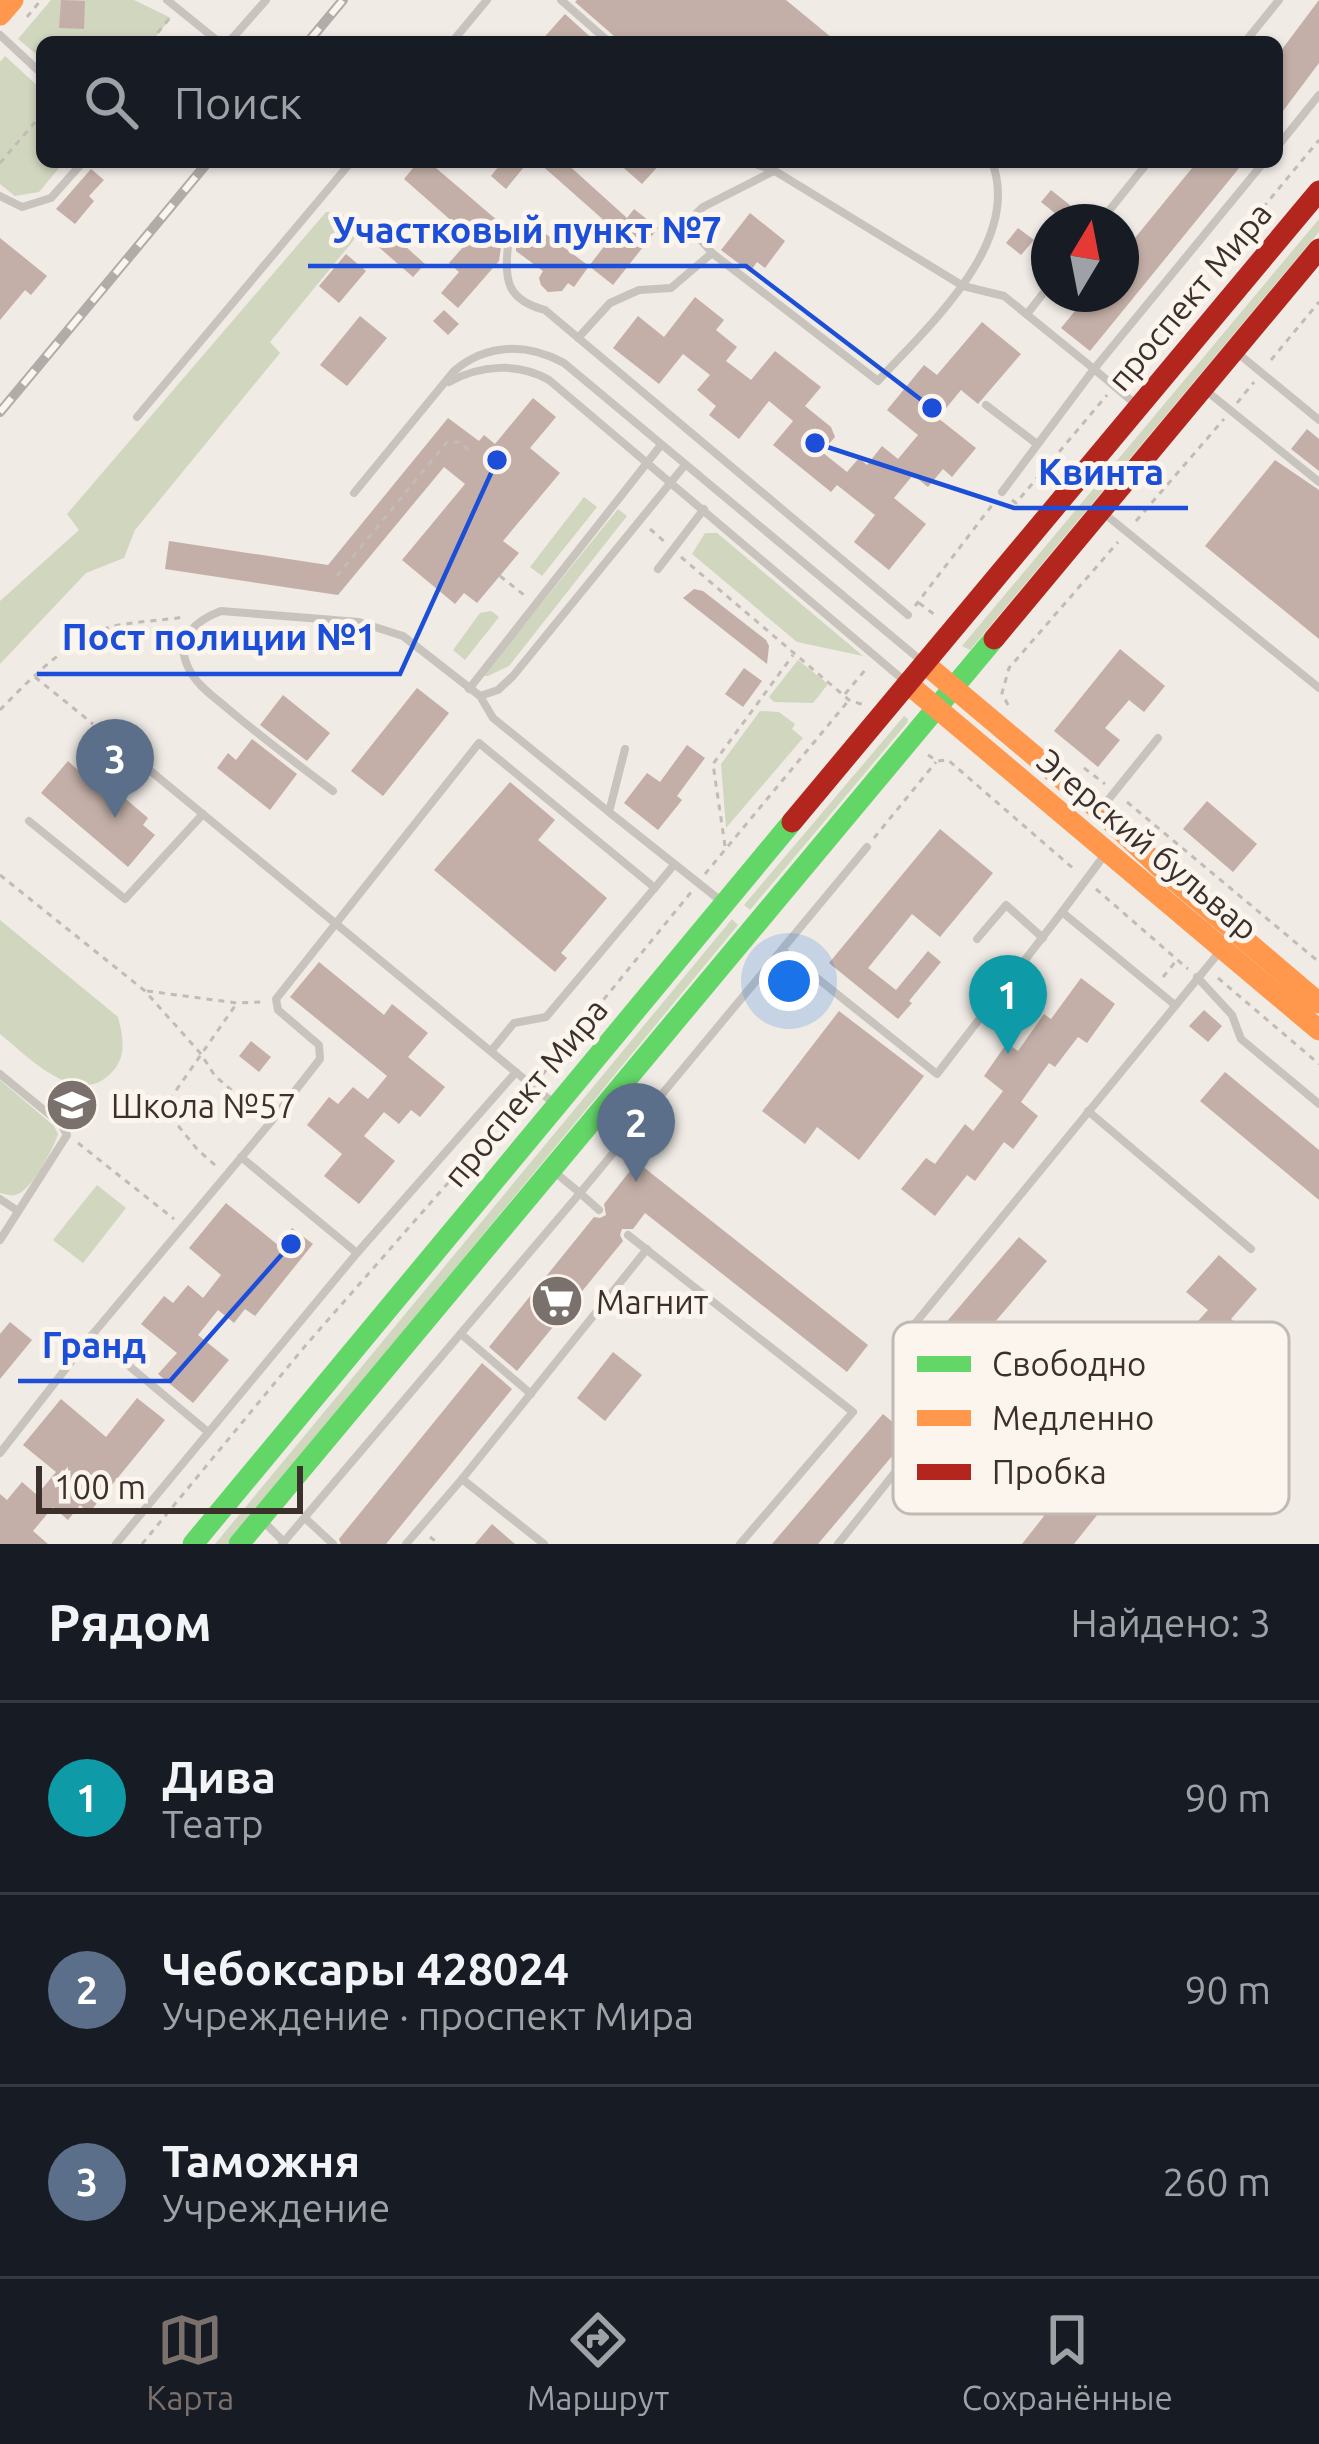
<!DOCTYPE html>
<html lang="ru">
<meta charset="utf-8">
<style>
:root{--surface:#171b24;--page:#20242c;--text:#f1f3f6;--muted:#9ea1a6;--line:#363941;--accent:#7a716c}
body{margin:0;font-family:Ubuntu,sans-serif;background:var(--page);color:var(--text)}
.compass{position:absolute;left:1031px;top:204px;width:108px;height:108px;border-radius:50%;background:var(--surface);box-shadow:0 3px 9px #0004;rotate:10deg}
.scale{position:absolute;left:36px;bottom:30px;width:267px;box-sizing:border-box;padding-left:12px;border:6px solid #3b302b;border-top:0;font-size:33px;line-height:42px;white-space:nowrap;color:#3b302b;-webkit-text-stroke:9px #fbf5ee;paint-order:stroke}
.you{position:absolute;left:789px;top:981px;width:42px;height:42px;margin:-30px;border:9px solid #fff;border-radius:50%;background:#1a73e8;box-shadow:0 0 0 18px #1a73e833}
.badge{display:grid;place-items:center;width:78px;height:78px;border-radius:50%;background:var(--accent);color:#fff;font-size:39px;font-weight:700}
.pin{position:absolute;translate:-50% -99px;filter:drop-shadow(0 3px 6px #0008)}
.pin::after{content:'';position:absolute;top:63px;width:42px;height:36px;background:inherit;clip-path:polygon(0 0,100% 0,50% 100%)}
.list{margin:0;padding:0;list-style:none}
h2{display:flex;justify-content:space-between;align-items:center;height:156px;margin:0;padding:0 48px;font-size:51px}
h2 small{font-size:39px;font-weight:400;color:var(--muted)}
.list li{display:grid;grid-template-columns:78px 1fr auto;gap:36px;align-items:center;box-sizing:border-box;height:192px;padding:0 48px;border-top:3px solid var(--line)}
.list b{display:block;font-size:45px;white-space:nowrap}
.list p{margin:0;font-size:39px;white-space:nowrap;color:var(--muted)}
.list em{font-size:39px;font-style:normal;color:var(--muted)}
.icon{flex:none;width:66px;height:66px;fill:none;stroke:currentColor;stroke-width:2;stroke-linecap:round;stroke-linejoin:round}
.map{position:relative;flex:none;width:1319px;height:1544px;overflow:hidden}
.search{position:absolute;background:var(--surface);box-shadow:0 3px 9px #0004;left:36px;right:36px;top:36px;height:132px;display:flex;align-items:center;gap:30px;box-sizing:border-box;padding:0 42px;border-radius:18px;color:var(--muted);font-size:45px}
.sheet{height:732px;background:var(--surface)}
nav{display:flex;justify-content:space-around;align-items:center;box-sizing:border-box;height:168px;border-top:3px solid var(--line);background:var(--surface);font-size:33px;color:var(--muted)}
nav a{display:grid;justify-items:center;gap:6px}
nav .on{color:var(--accent)}
.map>svg:first-child{display:block}
.green{fill:#d1d6bf}
.building{fill:#c3afa7}
.lines{fill:none;stroke-linecap:round;stroke-linejoin:round}
.path{stroke:#c2bbb6;stroke-width:3;stroke-dasharray:6 6;stroke-linecap:butt}
.lane{stroke:#c9c3be;stroke-width:8}
.fast{stroke:#63d668;stroke-width:21}
.slow{stroke:#ff974d;stroke-width:21}
.jam{stroke:#b3261e;stroke-width:21}
.rail-casing{stroke:#b1aca8;stroke-width:10}
.rail{stroke:#fbf5ee;stroke-width:6;stroke-dasharray:18;stroke-linecap:butt}
.labels{text-anchor:middle;dominant-baseline:central;stroke-width:10;stroke-linejoin:round;paint-order:stroke}
.street-label{font-size:33px;fill:#3b302b;stroke:#fbf5ee}
.poi-label{font-size:33px;fill:#3b302b;stroke:#fbf5ee;text-anchor:start}
.key{fill:#fbf5ee;stroke:#c1bab4;stroke-width:3}
.key-label{font-size:33px;fill:#3b302b}
.leader{fill:none;stroke:#1d4ed8;stroke-width:4.5}
.callout-dot{fill:#1d4ed8;stroke:#fbf5ee;stroke-width:4.5}
.callout-label{font-size:36px;text-anchor:middle;font-weight:bold;fill:#1d4ed8;stroke:#fbf5ee;stroke-width:10;stroke-linejoin:round;paint-order:stroke}
</style>
<div class="map">
<svg width="1319" height="1544" viewBox="0 0 1319 1544">
<rect width="100%" height="100%" fill="#f0ebe5"/>
<!-- green -->
<g class="green">
<path d="M 51,0 L 134,0 L 171,18 L 151,42 L 42,42 L 42,59 L 18,39 Z"/>
<path d="M 5,56 L 42,90 L 42,162 L 64,162 L 39,192 L 15,196 L 0,184 L 0,62 Z"/>
<path d="M 326,212 L 341,213 L 362,230 L 270,342 L 280,353 L 135,530 L 124,558 L 86,573 L 0,664 L 0,601 L 79,530 L 67,514 Z"/>
<path d="M 1319,219 L 1319,232 L 970,650 L 962,646 Z"/>
<path d="M 584,497 L 597,507 L 542,576 L 530,567 Z"/>
<path d="M 618,509 L 627,516 L 509,666 L 488,676 L 483,676 Z"/>
<path d="M 705,533 L 717,533 L 863,656 L 797,642 L 692,554 Z"/>
<path d="M 491,611 L 499,617 L 465,660 L 453,650 L 480,613 Z"/>
<path d="M 798,660 L 828,684 L 813,703 L 774,702 L 769,697 Z"/>
<path d="M 760,711 L 779,712 L 795,724 L 792,729 L 803,738 L 726,828 L 721,764 Z"/>
<path d="M 904,716 L 908,719 L 907,723 L 750,910 L 744,905 Z"/>
<path d="M 732,919 L 738,925 L 228,1544 L 215,1544 Z"/>
<path d="M 0,920 L 118,1017 C 123,1036 127,1055 113,1071 C 78,1111 28,1056 0,1034 Z"/>
<path d="M 0,1080 L 54,1126 L 58,1134 C 54,1148 32,1187 20,1193 C 12,1197 8,1195 0,1193 Z"/>
<path d="M 97,1185 L 126,1208 L 83,1263 L 53,1240 Z"/>
</g>
<!-- building -->
<g class="building">
<path d="M 61,0 L 85,1 L 84,29 L 59,28 Z"/>
<path d="M 577,0 L 786,0 L 837,42 L 617,42 L 614,36 L 575,2 Z"/>
<path d="M 1319,0 L 1319,63 L 1277,119 L 1277,56 Z"/>
<path d="M 565,14 L 596,42 L 540,42 Z"/>
<path d="M 418,162 L 429,162 L 518,238 L 515,242 L 510,238 L 502,240 L 499,261 L 458,308 L 441,293 L 459,272 L 449,263 L 471,238 L 404,179 Z"/>
<path d="M 502,162 L 528,162 L 506,189 L 491,176 Z"/>
<path d="M 538,162 L 565,162 L 627,218 L 634,209 L 658,228 L 613,285 L 589,266 L 616,231 Z"/>
<path d="M 617,162 L 662,162 L 642,184 Z"/>
<path d="M 1197,162 L 1244,162 L 1090,351 L 1061,328 L 1089,294 L 1121,294 L 1121,255 Z"/>
<path d="M 91,169 L 104,180 L 89,196 L 94,201 L 75,224 L 56,209 Z"/>
<path d="M 1051,190 L 1071,206 L 1061,218 L 1041,202 Z"/>
<path d="M 750,213 L 785,241 L 765,268 L 757,262 L 750,272 L 721,250 Z"/>
<path d="M 378,222 L 425,264 L 413,277 L 366,236 Z"/>
<path d="M 531,223 L 589,266 L 574,287 L 568,283 L 562,291 L 548,292 L 541,285 L 539,278 L 543,271 L 516,251 L 516,243 Z"/>
<path d="M 1018,228 L 1034,240 L 1021,255 L 1006,243 Z"/>
<path d="M 0,238 L 47,276 L 31,295 L 25,290 L 0,320 Z"/>
<path d="M 346,254 L 366,271 L 339,303 L 319,286 Z"/>
<path d="M 695,297 L 724,320 L 716,330 L 737,347 L 726,361 L 751,380 L 775,351 L 821,387 L 805,406 L 831,427 L 835,437 L 822,452 L 847,472 L 859,458 L 867,465 L 882,446 L 898,459 L 918,435 L 887,410 L 924,365 L 937,375 L 982,322 L 1021,354 L 978,404 L 961,390 L 938,418 L 976,448 L 952,477 L 943,469 L 928,487 L 913,475 L 894,498 L 926,524 L 889,570 L 854,542 L 875,515 L 837,485 L 831,492 L 773,445 L 793,421 L 769,401 L 739,439 L 709,415 L 716,406 L 697,390 L 710,375 L 683,354 L 659,384 L 613,348 L 638,316 L 664,337 Z"/>
<path d="M 444,310 L 459,324 L 448,335 L 433,321 Z"/>
<path d="M 360,316 L 387,338 L 347,386 L 320,365 Z"/>
<path d="M 533,398 L 556,417 L 530,448 L 560,473 L 503,541 L 519,553 L 477,603 L 464,593 L 455,604 L 402,560 L 465,484 L 444,467 L 338,595 L 165,569 L 169,541 L 328,565 L 448,418 L 479,441 L 484,435 L 495,444 Z"/>
<path d="M 1307,429 L 1319,439 L 1319,471 L 1291,449 Z"/>
<path d="M 1275,460 L 1319,490 L 1319,639 L 1205,546 Z"/>
<path d="M 694,589 L 703,591 L 766,640 L 769,646 L 767,664 L 683,598 Z"/>
<path d="M 1120,649 L 1165,686 L 1144,712 L 1129,700 L 1105,728 L 1120,740 L 1098,767 L 1054,731 Z"/>
<path d="M 744,668 L 762,681 L 743,707 L 725,694 Z"/>
<path d="M 417,688 L 449,713 L 383,796 L 351,771 Z"/>
<path d="M 283,695 L 330,733 L 307,761 L 260,725 Z"/>
<path d="M 252,739 L 297,774 L 270,810 L 217,768 L 228,753 L 236,760 Z"/>
<path d="M 687,745 L 705,758 L 677,796 L 682,800 L 658,830 L 624,803 L 647,773 L 660,782 Z"/>
<path d="M 68,761 L 80,772 L 86,765 L 148,818 L 143,825 L 155,835 L 128,867 L 41,793 Z"/>
<path d="M 510,782 L 555,820 L 538,840 L 607,898 L 561,953 L 567,958 L 555,972 L 434,870 Z"/>
<path d="M 1207,801 L 1257,844 L 1233,872 L 1183,829 Z"/>
<path d="M 940,829 L 993,873 L 940,937 L 912,914 L 868,968 L 896,990 L 928,951 L 941,962 L 909,1001 L 912,1003 L 898,1019 L 829,963 Z"/>
<path d="M 319,962 L 384,1015 L 392,1004 L 428,1033 L 408,1057 L 445,1087 L 420,1117 L 411,1110 L 399,1124 L 384,1112 L 364,1136 L 395,1161 L 359,1204 L 324,1176 L 342,1154 L 307,1125 L 329,1097 L 338,1104 L 353,1087 L 368,1099 L 387,1076 L 290,997 Z"/>
<path d="M 1081,978 L 1115,1004 L 1087,1043 L 1078,1037 L 1055,1067 L 1049,1063 L 1021,1102 L 1038,1116 L 1013,1149 L 1004,1142 L 975,1181 L 967,1175 L 935,1216 L 901,1189 L 926,1158 L 935,1164 L 965,1124 L 973,1131 L 1003,1091 L 984,1076 L 1007,1043 L 1018,1051 L 1044,1014 L 1051,1019 Z"/>
<path d="M 1204,1010 L 1222,1026 L 1208,1042 L 1189,1026 Z"/>
<path d="M 839,1011 L 924,1076 L 859,1160 L 817,1127 L 805,1144 L 762,1111 Z"/>
<path d="M 251,1041 L 271,1057 L 259,1072 L 239,1056 Z"/>
<path d="M 1225,1072 L 1319,1150 L 1319,1200 L 1200,1101 Z"/>
<path d="M 637,1162 L 868,1345 L 847,1372 L 645,1213 L 633,1229 L 622,1229 L 620,1235 L 623,1241 L 517,1371 L 489,1347 L 594,1217 L 600,1218 L 606,1215 L 604,1204 Z"/>
<path d="M 226,1203 L 278,1245 L 292,1228 L 313,1244 L 255,1316 L 245,1309 L 234,1323 L 218,1310 L 198,1335 L 229,1360 L 193,1403 L 158,1374 L 177,1353 L 141,1324 L 164,1296 L 173,1303 L 188,1285 L 203,1298 L 221,1275 L 189,1248 Z"/>
<path d="M 1019,1237 L 1047,1261 L 948,1377 L 920,1353 Z"/>
<path d="M 1219,1255 L 1257,1289 L 1231,1319 L 1251,1336 L 1217,1373 L 1180,1341 L 1208,1310 L 1186,1292 Z"/>
<path d="M 10,1322 L 32,1340 L 0,1379 L 0,1334 Z"/>
<path d="M 613,1352 L 642,1375 L 605,1421 L 577,1398 Z"/>
<path d="M 482,1363 L 512,1389 L 386,1544 L 341,1544 L 339,1539 Z"/>
<path d="M 1032,1378 L 1075,1413 L 1036,1462 L 1072,1491 L 1146,1398 L 1173,1420 L 1074,1544 L 1022,1544 L 1044,1516 L 969,1457 Z"/>
<path d="M 137,1398 L 165,1420 L 89,1513 L 80,1505 L 68,1520 L 53,1507 L 33,1531 L 48,1544 L 0,1544 L 0,1494 L 7,1500 L 22,1482 L 37,1495 L 56,1472 L 23,1445 L 61,1399 L 106,1437 Z"/>
<path d="M 883,1414 L 909,1436 L 818,1544 L 772,1544 Z"/>
<path d="M 492,1524 L 515,1544 L 475,1544 Z"/>
</g>
<g class="lines">
<!-- path -->
<g class="path">
<path d="M 27,17 L 41,0"/>
<path d="M 150,42 L 169,19"/>
<path d="M 0,163 L 42,114"/>
<path d="M 1271,360 L 1319,302"/>
<path d="M 1125,374 L 1319,140"/>
<path d="M 1237,403 L 1254,382"/>
<path d="M 1012,500 L 1016,503 L 1107,395"/>
<path d="M 1136,521 L 1224,419"/>
<path d="M 650,529 L 665,542"/>
<path d="M 681,557 L 849,700 L 864,705"/>
<path d="M 337,576 L 447,442 L 459,442 L 471,452"/>
<path d="M 500,576 L 524,595"/>
<path d="M 919,603 L 935,615"/>
<path d="M 915,606 L 993,504"/>
<path d="M 35,677 L 93,724"/>
<path d="M 845,694 L 866,669"/>
<path d="M 1008,705 L 1002,693 L 1009,668 L 1118,542"/>
<path d="M 0,710 C 28,681 68,640 107,628 C 131,621 160,621 184,617"/>
<path d="M 928,755 L 937,761 L 948,760 L 1075,870"/>
<path d="M 86,765 L 95,745"/>
<path d="M 1084,768 L 1105,784"/>
<path d="M 1127,802 L 1319,962"/>
<path d="M 874,838 L 936,762"/>
<path d="M 725,846 L 713,764 L 793,655"/>
<path d="M 705,874 L 849,700"/>
<path d="M 0,875 L 145,991 L 201,1054 L 215,1076 L 262,1116"/>
<path d="M 1096,889 L 1188,969"/>
<path d="M 1163,977 L 1176,961"/>
<path d="M 1218,978 L 1319,1064"/>
<path d="M 147,991 L 237,1003 L 262,1002"/>
<path d="M 543,1074 L 692,891"/>
<path d="M 78,1143 L 174,1219"/>
<path d="M 215,1165 L 197,1149 L 167,1112 L 168,1102 L 237,1003"/>
<path d="M 430,1537 L 439,1544"/>
<path d="M 142,1544 L 306,1345 L 525,1095"/>
</g>
<!-- lane -->
<g class="lane">
<path d="M 167,0 L 219,42"/>
<path d="M 561,0 L 609,42"/>
<path d="M 0,35 L 42,74"/>
<path d="M 229,42 L 266,0"/>
<path d="M 452,42 L 487,0"/>
<path d="M 1245,42 L 1279,0"/>
<path d="M 1277,147 L 1319,95"/>
<path d="M 750,162 L 775,171 L 963,286 L 1004,296 L 1094,369 L 1264,162"/>
<path d="M 772,172 L 703,207 L 686,223 L 712,253 L 878,381 C 927,327 1023,243 992,162"/>
<path d="M 0,196 L 22,207 L 51,198 L 83,162"/>
<path d="M 1100,222 L 1148,162"/>
<path d="M 508,246 C 504,280 507,300 545,310 L 908,615"/>
<path d="M 1027,314 L 1049,286"/>
<path d="M 578,338 L 610,303 L 639,290 L 671,288 L 712,253"/>
<path d="M 1240,355 L 1319,420"/>
<path d="M 449,382 C 480,365 518,362 549,380 L 901,678"/>
<path d="M 1209,393 L 1319,482"/>
<path d="M 986,405 L 1037,444"/>
<path d="M 137,417 L 351,162"/>
<path d="M 1002,492 L 1094,369 L 1133,402"/>
<path d="M 354,493 L 454,371 C 487,343 527,343 564,363 L 918,658"/>
<path d="M 1106,515 L 1319,688"/>
<path d="M 658,569 L 704,509"/>
<path d="M 469,689 L 661,445"/>
<path d="M 480,696 L 498,690 L 513,676 L 685,465"/>
<path d="M 102,731 L 551,1101"/>
<path d="M 625,749 L 609,812 L 721,901"/>
<path d="M 333,791 C 297,764 261,737 227,708 C 213,696 196,685 188,667 C 174,638 197,620 221,611 L 359,622 L 403,636 L 480,696 L 493,718 L 609,812"/>
<path d="M 1104,805 L 1158,738"/>
<path d="M 29,821 L 125,899 L 203,814"/>
<path d="M 1062,912 L 1106,853"/>
<path d="M 977,939 L 1006,905 L 1043,938"/>
<path d="M 782,950 L 937,1074 L 1062,912 L 1175,1005"/>
<path d="M 1197,977 L 1232,1015 L 1241,1039 L 1319,1104"/>
<path d="M 491,1051 L 514,1023 L 546,1017 L 674,865"/>
<path d="M 0,1074 L 61,1124 L 67,1135 L 0,1240"/>
<path d="M 1088,1111 L 1251,1249"/>
<path d="M 241,1157 L 357,1253"/>
<path d="M 557,1174 L 580,1193 L 867,847"/>
<path d="M 0,1199 L 18,1211"/>
<path d="M 628,1235 L 853,1412 L 740,1544"/>
<path d="M 461,1334 L 531,1394"/>
<path d="M 92,1335 L 208,1432"/>
<path d="M 0,1453 L 92,1335 L 270,1123 L 320,1059 L 319,1045 L 278,1010 L 276,999 L 479,743 L 655,888"/>
<path d="M 955,1455 L 932,1426 L 904,1337 L 1221,950"/>
<path d="M 462,1479 L 544,1544"/>
<path d="M 305,1518 L 333,1544"/>
<path d="M 264,1522 L 284,1542"/>
<path d="M 116,1544 L 357,1253 L 516,1072"/>
<path d="M 282,1544 L 580,1193 L 599,1210"/>
<path d="M 406,1544 L 462,1479 L 647,1249"/>
<path d="M 838,1544 L 932,1426"/>
</g>
<!-- fast -->
<g class="fast">
<path d="M 193,1544 L 792,822"/>
<path d="M 239,1544 L 994,639"/>
</g>
<!-- slow -->
<g class="slow">
<path d="M 0,15 L 13,0"/>
<path d="M 924,663 L 1099,810 L 1166,873 L 1319,1003"/>
<path d="M 907,683 L 1319,1030"/>
</g>
<!-- jam -->
<g class="jam">
<path d="M 994,639 L 1319,249"/>
<path d="M 792,822 L 1319,191"/>
</g>
<!-- rail casing -->
<g class="rail-casing">
<g id="rail">
<path d="M 308,42 L 343,0"/>
<path d="M 0,412 L 208,162"/>
</g>
</g>
<!-- rail -->
<use href="#rail" class="rail"/>
</g>
<!-- icons -->
<defs>
<g id="school-disc" transform="scale(2.7)"><circle r="9.5" fill="#7a716c" stroke="#fbf5ee"/><path d="M0-5L7-2L0 1L-7-2ZM-4 1L0 2.5L4 1V4Q0 6-4 4Z" fill="#fff"/></g>
<g id="supermarket-disc" transform="scale(2.7)"><circle r="9.5" fill="#7a716c" stroke="#fbf5ee"/><path d="M-6-5.5h2.5l.6 2H6L4.5 2H-2.5L-4.4-4H-6ZM-1.5 3.2a1.3 1.3 0 1 0 .1 0ZM3 3.2a1.3 1.3 0 1 0 .1 0Z" fill="#fff"/></g>
</defs>
<g fill-rule="evenodd">
<use href="#school-disc" x="72" y="1105"/>
<use href="#supermarket-disc" x="557" y="1301"/>
</g>
<g class="labels">
<!-- street labels -->
<g class="street-label">
<text transform="translate(1189 296) rotate(-50)">проспект Мира</text>
<text transform="translate(1148 844) rotate(40)">Эгерский бульвар</text>
<text transform="translate(525 1092) rotate(-50)">проспект Мира</text>
</g>
<!-- poi labels -->
<g class="poi-label">
<text x="111" y="1105">Школа №57</text>
<text x="596" y="1301">Магнит</text>
</g>
</g>
<!-- legend -->
<rect x="893" y="1322" width="396" height="192" rx="18" class="key"/>
<rect x="917" y="1356" width="54" height="16" fill="#63d668"/>
<rect x="917" y="1410" width="54" height="16" fill="#ff974d"/>
<rect x="917" y="1464" width="54" height="16" fill="#b3261e"/>
<g class="key-label">
<text x="992" y="1376">Свободно</text>
<text x="992" y="1430">Медленно</text>
<text x="992" y="1484">Пробка</text>
</g>
<!-- callouts -->
<path class="leader" d="M932 408L746 266H308M815 443L1014 508H1188M497 460L400 674H37M291 1244L170 1381H18"/>
<g class="callout-dot">
<circle cx="932" cy="408" r="12"/>
<circle cx="815" cy="443" r="12"/>
<circle cx="497" cy="460" r="12"/>
<circle cx="291" cy="1244" r="12"/>
</g>
<g class="callout-label">
<text x="527" y="243">Участковый пункт №7</text>
<text x="1101" y="485">Квинта</text>
<text x="219" y="650">Пост полиции №1</text>
<text x="94" y="1358">Гранд</text>
</g>
</svg>
<svg class="compass" viewBox="-18 -18 36 36"><path d="M0-13l5 13h-10z" fill="#e53935"/><path d="M0 13l5-13h-10z" fill="#9ea1a6"/></svg>
<div class="scale">100 m</div>
<div class="you"></div>
<div class="pin badge" style="left:1008px;top:1054px;background:#0f9aa8">1</div>
<div class="pin badge" style="left:636px;top:1182px;background:#5c6f8a">2</div>
<div class="pin badge" style="left:115px;top:818px;background:#5c6f8a">3</div>
<div class="search"><svg class="icon" aria-label="search" viewBox="0 0 24 24"><circle cx="10" cy="10" r="6"/><path d="M15 15l6 6"/></svg>Поиск</div>
</div>
<section class="sheet">
<h2>Рядом<small>Найдено: 3</small></h2>
<ul class="list">
<li><span class="badge" style="background:#0f9aa8">1</span><div><b>Дива</b><p>Театр</p></div><em>90 m</em></li>
<li><span class="badge" style="background:#5c6f8a">2</span><div><b>Чебоксары 428024</b><p>Учреждение · проспект Мира</p></div><em>90 m</em></li>
<li><span class="badge" style="background:#5c6f8a">3</span><div><b>Таможня</b><p>Учреждение</p></div><em>260 m</em></li>
</ul>
</section>
<nav>
<a class="on"><svg class="icon" aria-label="map" viewBox="0 0 24 24"><path d="M3 6l6-2 6 2 6-2v14l-6 2-6-2-6 2zM9 4v14M15 6v14"/></svg>Карта</a>
<a><svg class="icon" aria-label="directions" viewBox="0 0 24 24"><path d="M12 3l9 9-9 9-9-9zM9 14v-3h6M13 9l2 2-2 2"/></svg>Маршрут</a>
<a><svg class="icon" aria-label="saved" viewBox="0 0 24 24"><path d="M7 4h10v16l-5-4-5 4z"/></svg>Сохранённые</a>
</nav>
